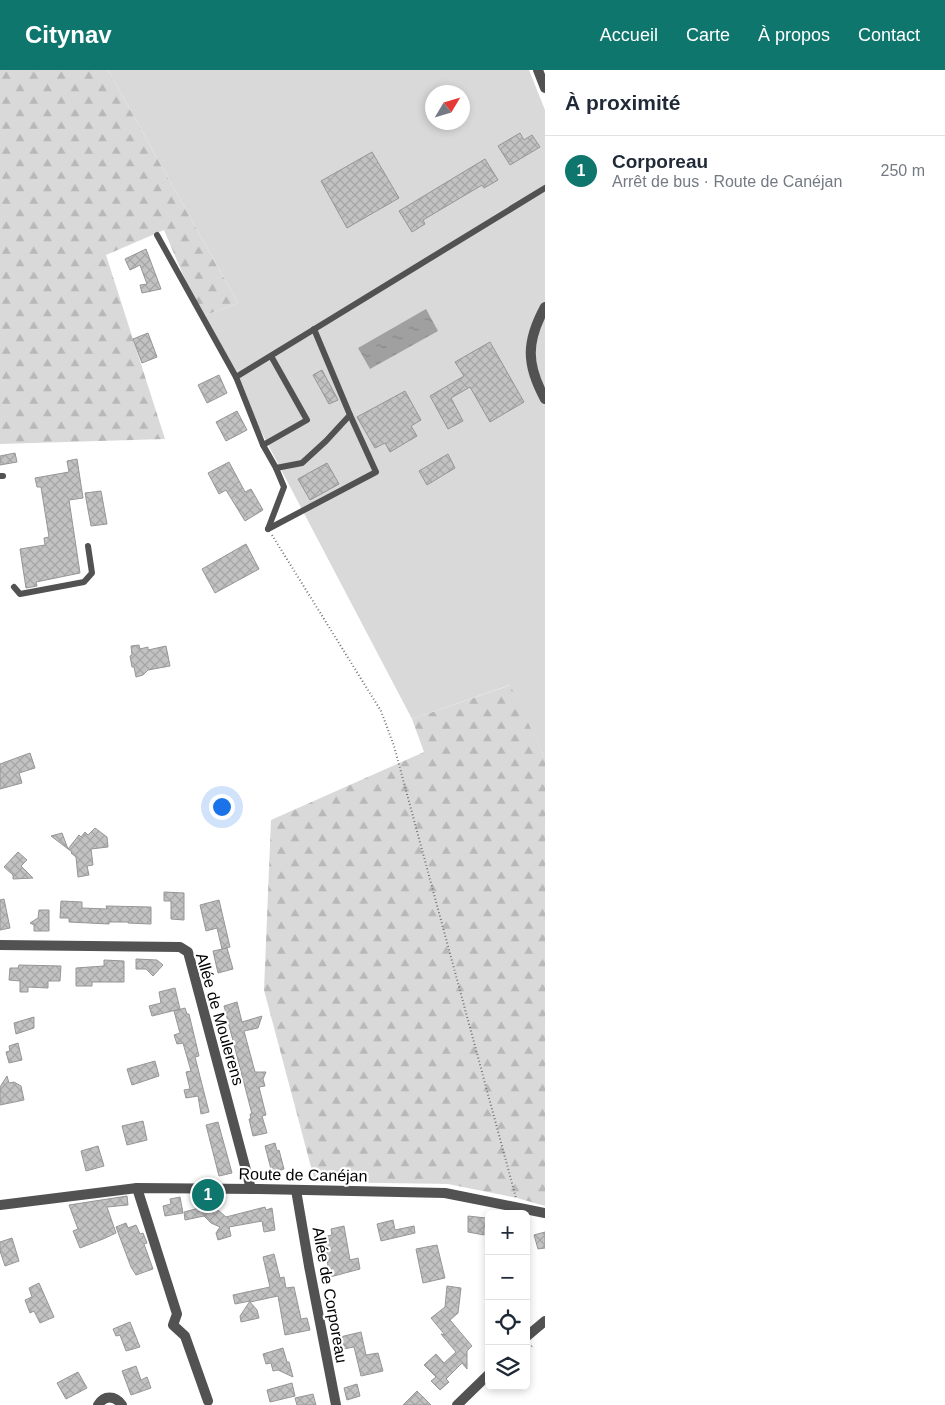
<!DOCTYPE html>
<html lang="fr">
<meta charset="utf-8">
<style>
:root{--surface:#fff;--page:#f6f6f7;--text:#1f2937;--muted:#747a83;--line:#e0e1e3;--accent:#0f766e}
body{margin:0;font-family:Helvetica,sans-serif;background:var(--page);color:var(--text)}
.controls{position:absolute;right:15px;bottom:15px;display:grid;overflow:hidden;border-radius:8px;box-shadow:0 2px 8px #0003}
.controls button{width:45px;height:45px;display:grid;place-items:center;padding:0;border:0;border-bottom:1px solid var(--line);background:var(--surface);color:var(--text);font:25px sans-serif}
.compass{position:absolute;left:425px;top:15px;width:45px;height:45px;border-radius:50%;background:var(--surface);box-shadow:0 2px 8px #0003;rotate:52deg}
.you{position:absolute;left:221px;top:736px;width:18px;height:18px;margin:-12px;border:4px solid #fff;border-radius:50%;background:#1a73e8;box-shadow:0 0 0 8px #1a73e833}
.badge{display:grid;place-items:center;width:32px;height:32px;border-radius:50%;background:var(--accent);color:#fff;font-size:16px;font-weight:700}
.pin{position:absolute;translate:-50% -50%;border:2px solid #fff;box-shadow:0 1px 5px #0006}
.list{margin:0;padding:0;list-style:none}
h2{display:flex;justify-content:space-between;align-items:center;height:65px;margin:0;padding:0 20px;font-size:21px}
h2 small{font-size:16px;font-weight:400;color:var(--muted)}
.list li{display:grid;grid-template-columns:32px 1fr auto;gap:15px;align-items:center;box-sizing:border-box;height:70px;padding:0 20px;border-top:1px solid var(--line)}
.list b{display:block;font-size:19px;white-space:nowrap}
.list p{margin:0;font-size:16px;white-space:nowrap;color:var(--muted)}
.list em{font-size:16px;font-style:normal;color:var(--muted)}
.icon{flex:none;width:28px;height:28px;fill:none;stroke:currentColor;stroke-width:2;stroke-linecap:round;stroke-linejoin:round}
.map{position:relative;flex:none;width:545px;height:1335px;overflow:hidden}
header{display:flex;align-items:center;gap:30px;box-sizing:border-box;height:70px;padding:0 25px;background:var(--accent);color:#fff}
header strong{font-size:24px}
nav{display:flex;gap:28px;margin-inline-start:auto;font-size:18px}
main{display:flex}
aside{flex:1;background:var(--surface)}
.map>svg:first-child{display:block}
.forest{fill:url(#forest-firs)}
.park{fill:#d9d9d9;fill-rule:evenodd}
.water{fill:url(#water-ripples)}
.building{fill:url(#building-cross-hatch);stroke:#969696}
.lines{fill:none;stroke-linecap:round;stroke-linejoin:round}
.path{stroke:#747474;stroke-width:2;stroke-dasharray:1 2.5;stroke-linecap:butt}
.service{stroke:#525252;stroke-width:6}
.minor{stroke:#525252;stroke-width:10}
.tertiary{stroke:#525252;stroke-width:10}
.labels{text-anchor:middle;dominant-baseline:central;stroke-width:4.5;stroke-linejoin:round;paint-order:stroke}
.street-label{font-size:16px;fill:#000;stroke:#fff}
</style>
<header>
<strong>Citynav</strong>
<nav><a>Accueil</a><a>Carte</a><a>À propos</a><a>Contact</a></nav>
</header>
<main>
<div class="map">
<svg width="545" height="1335" viewBox="0 0 545 1335">
<defs>
<pattern id="forest-firs" width="22" height="20" patternUnits="userSpaceOnUse" patternTransform="scale(1.25)"><rect width="22" height="20" fill="#d9d9d9"/><path d="M5 1l3.5 6h-7zM16 11l3.5 6h-7z" fill="#b8b8b8"/></pattern>
<pattern id="water-ripples" width="26" height="14" patternUnits="userSpaceOnUse" patternTransform="scale(1.25)"><rect width="26" height="14" fill="#a0a0a0"/><path d="M2 4q2-2 4 0t4 0M15 11q2-2 4 0t4 0" fill="none" stroke="#888"/></pattern>
<pattern id="building-cross-hatch" width="8" height="8" patternUnits="userSpaceOnUse" patternTransform="scale(1.25)"><rect width="8" height="8" fill="#c2c2c2"/><path d="M0 0l8 8M0 8l8-8" fill="none" stroke="#a5a5a5"/></pattern>
</defs>
<rect width="100%" height="100%" fill="#fff"/>
<!-- forest -->
<g class="forest">
<path d="M 0,0 L 108,0 L 238,233 L 201,247 L 164,160 L 106,185 L 165,369 L 0,374 Z"/>
<path d="M 511,615 L 545,688 L 545,1136 L 517,1128 L 448,1114 L 315,1112 L 264,920 L 271,750 L 424,682 L 412,649 Z"/>
</g>
<!-- park -->
<path class="park" d="M 108,0 L 529,0 L 545,40 L 545,688 L 510,615 L 412,649 L 201,247 L 238,233 ZM 432,22 L 462,22 L 462,52 L 432,52 Z"/>
<!-- water -->
<path class="water" d="M 426,239 L 438,261 L 370,299 L 358,278 Z"/>
<!-- building -->
<g class="building">
<path d="M 520,63 L 524,70 L 532,65 L 540,77 L 510,95 L 498,76 Z"/>
<path d="M 372,82 L 399,128 L 347,158 L 321,111 Z"/>
<path d="M 485,89 L 498,110 L 484,118 L 482,115 L 423,150 L 425,154 L 412,162 L 399,141 Z"/>
<path d="M 146,179 L 161,219 L 142,223 L 140,215 L 147,214 L 140,195 L 130,200 L 125,189 Z"/>
<path d="M 148,263 L 157,287 L 142,293 L 133,269 Z"/>
<path d="M 490,272 L 524,332 L 490,352 L 470,317 L 451,328 L 463,351 L 448,359 L 430,326 L 464,306 L 455,292 Z"/>
<path d="M 322,300 L 338,330 L 329,334 L 313,305 Z"/>
<path d="M 219,305 L 227,323 L 207,333 L 198,315 Z"/>
<path d="M 405,321 L 421,350 L 411,356 L 417,366 L 390,382 L 385,373 L 375,378 L 357,347 Z"/>
<path d="M 237,341 L 247,360 L 226,371 L 216,352 Z"/>
<path d="M 15,383 L 17,392 L 0,395 L 0,386 Z"/>
<path d="M 448,384 L 455,398 L 427,415 L 419,401 Z"/>
<path d="M 77,389 L 83,428 L 69,430 L 80,503 L 36,512 L 37,516 L 26,518 L 20,479 L 45,475 L 44,468 L 49,467 L 41,417 L 37,417 L 35,408 L 69,402 L 67,391 Z"/>
<path d="M 229,392 L 245,422 L 251,419 L 263,440 L 245,451 L 226,420 L 219,424 L 208,403 Z"/>
<path d="M 327,393 L 339,414 L 310,430 L 298,409 Z"/>
<path d="M 101,421 L 107,454 L 91,456 L 85,423 Z"/>
<path d="M 246,474 L 259,499 L 215,523 L 202,499 Z"/>
<path d="M 139,575 L 140,579 L 148,577 L 148,580 L 166,576 L 170,596 L 148,600 L 143,605 L 136,607 L 134,597 L 132,597 L 130,586 L 132,585 L 131,576 Z"/>
<path d="M 30,683 L 35,698 L 19,703 L 22,713 L 0,719 L 0,694 Z"/>
<path d="M 95,758 L 107,767 L 108,777 L 91,779 L 93,795 L 87,796 L 89,805 L 78,807 L 76,787 L 71,783 L 72,782 L 51,766 L 62,763 L 68,779 L 79,765 L 81,767 L 85,762 L 88,765 Z"/>
<path d="M 18,782 L 27,790 L 21,796 L 33,808 L 13,809 L 13,805 L 4,797 Z"/>
<path d="M 164,822 L 184,823 L 184,850 L 171,849 L 171,831 L 164,831 Z"/>
<path d="M 4,829 L 10,858 L 0,860 L 0,830 Z"/>
<path d="M 219,830 L 230,877 L 222,879 L 217,858 L 206,861 L 200,835 Z"/>
<path d="M 61,831 L 82,832 L 82,838 L 107,839 L 106,836 L 151,837 L 151,854 L 128,853 L 128,852 L 109,852 L 109,854 L 69,852 L 69,848 L 60,848 Z"/>
<path d="M 39,840 L 49,840 L 49,861 L 34,861 L 34,855 L 30,853 L 38,848 Z"/>
<path d="M 227,878 L 233,899 L 218,903 L 213,881 Z"/>
<path d="M 136,889 L 157,890 L 163,895 L 153,906 L 146,899 L 136,899 Z"/>
<path d="M 104,890 L 124,891 L 124,912 L 92,912 L 92,916 L 76,916 L 76,898 L 104,896 Z"/>
<path d="M 19,895 L 61,896 L 60,911 L 48,911 L 48,918 L 28,917 L 28,922 L 20,922 L 20,911 L 9,910 L 10,898 L 18,898 Z"/>
<path d="M 175,918 L 180,939 L 152,946 L 149,936 L 161,933 L 159,922 Z"/>
<path d="M 237,932 L 242,952 L 262,946 L 258,958 L 244,961 L 255,1002 L 266,1002 L 263,1009 L 265,1016 L 259,1017 L 266,1045 L 262,1046 L 267,1063 L 253,1066 L 249,1049 L 251,1049 L 250,1044 L 252,1044 L 224,936 Z"/>
<path d="M 185,938 L 187,944 L 189,944 L 199,986 L 195,987 L 209,1042 L 201,1044 L 198,1026 L 186,1028 L 184,1020 L 190,1019 L 186,1002 L 191,1001 L 183,973 L 177,974 L 174,965 L 180,963 L 174,941 Z"/>
<path d="M 34,947 L 34,958 L 16,964 L 14,953 Z"/>
<path d="M 18,973 L 22,990 L 9,993 L 6,982 L 10,981 L 9,976 Z"/>
<path d="M 155,991 L 159,1006 L 132,1015 L 127,999 Z"/>
<path d="M 7,1006 L 9,1013 L 14,1012 L 21,1016 L 24,1030 L 0,1035 L 0,1017 Z"/>
<path d="M 143,1051 L 147,1070 L 127,1075 L 122,1056 Z"/>
<path d="M 218,1052 L 232,1103 L 219,1106 L 206,1055 Z"/>
<path d="M 275,1073 L 277,1081 L 279,1080 L 284,1099 L 272,1103 L 265,1076 Z"/>
<path d="M 98,1076 L 104,1096 L 86,1101 L 81,1081 Z"/>
<path d="M 127,1126 L 128,1135 L 107,1137 L 116,1163 L 103,1169 L 80,1178 L 73,1161 L 78,1159 L 69,1135 Z"/>
<path d="M 180,1127 L 183,1143 L 165,1146 L 163,1136 L 171,1134 L 170,1129 Z"/>
<path d="M 207,1136 L 217,1141 L 218,1140 L 226,1147 L 265,1137 L 266,1140 L 272,1138 L 275,1160 L 264,1162 L 262,1151 L 229,1157 L 231,1166 L 218,1170 L 216,1163 L 220,1157 L 211,1153 L 204,1146 L 185,1150 L 184,1142 Z"/>
<path d="M 468,1146 L 486,1148 L 486,1157 L 484,1157 L 484,1165 L 468,1162 Z"/>
<path d="M 393,1150 L 395,1160 L 414,1156 L 415,1163 L 381,1171 L 377,1154 Z"/>
<path d="M 126,1153 L 128,1158 L 136,1155 L 140,1164 L 143,1163 L 147,1173 L 144,1174 L 153,1199 L 136,1205 L 131,1197 L 116,1157 Z"/>
<path d="M 344,1156 L 350,1190 L 358,1188 L 360,1199 L 330,1207 L 323,1167 L 332,1165 L 331,1159 Z"/>
<path d="M 545,1162 L 545,1178 L 538,1179 L 534,1165 Z"/>
<path d="M 12,1168 L 19,1191 L 5,1196 L 0,1181 L 0,1172 Z"/>
<path d="M 437,1175 L 445,1208 L 423,1213 L 416,1179 Z"/>
<path d="M 274,1184 L 280,1208 L 284,1207 L 286,1218 L 294,1217 L 301,1249 L 307,1248 L 310,1260 L 285,1265 L 278,1226 L 250,1232 L 257,1240 L 259,1248 L 241,1252 L 240,1246 L 250,1231 L 235,1234 L 233,1225 L 270,1217 L 263,1187 Z"/>
<path d="M 39,1213 L 54,1247 L 40,1253 L 34,1241 L 30,1243 L 25,1230 L 32,1227 L 29,1218 Z"/>
<path d="M 447,1216 L 461,1218 L 458,1243 L 450,1250 L 472,1276 L 467,1281 L 467,1299 L 462,1293 L 446,1309 L 449,1312 L 440,1320 L 431,1311 L 436,1307 L 424,1295 L 436,1284 L 444,1293 L 456,1282 L 441,1264 L 445,1265 L 431,1248 L 445,1237 Z"/>
<path d="M 130,1252 L 140,1277 L 126,1281 L 120,1265 L 116,1266 L 113,1259 Z"/>
<path d="M 361,1262 L 366,1285 L 378,1283 L 383,1301 L 361,1306 L 354,1277 L 343,1279 L 340,1267 Z"/>
<path d="M 283,1278 L 287,1292 L 289,1292 L 293,1307 L 278,1300 L 273,1301 L 271,1293 L 266,1294 L 263,1284 Z"/>
<path d="M 136,1296 L 141,1310 L 147,1307 L 151,1318 L 131,1325 L 122,1301 Z"/>
<path d="M 78,1302 L 87,1318 L 66,1329 L 57,1313 Z"/>
<path d="M 292,1313 L 295,1326 L 270,1332 L 267,1320 Z"/>
<path d="M 357,1314 L 360,1326 L 347,1330 L 344,1318 Z"/>
<path d="M 417,1321 L 431,1335 L 403,1335 Z"/>
<path d="M 313,1324 L 316,1335 L 297,1335 L 295,1328 Z"/>
</g>
<g class="lines">
<!-- path -->
<g class="path">
<path d="M 272,465 L 381,641 L 394,676 L 516,1128"/>
<path d="M 526,1281 L 532,1276"/>
</g>
<!-- service -->
<g class="service">
<path d="M 157,165 L 236,307"/>
<path d="M 271,286 L 307,350 L 263,375 L 236,307 L 545,118"/>
<path d="M 263,375 L 276,398 L 302,393 L 326,371 L 350,345 L 314,259"/>
<path d="M 0,406 L 3,406"/>
<path d="M 268,459 L 376,402 L 350,345"/>
<path d="M 268,459 L 284,417 L 276,398"/>
<path d="M 14,517 L 20,524 L 84,512 L 92,503 L 88,476"/>
</g>
<!-- minor -->
<g class="minor">
<path d="M 538,0 L 545,18"/>
<path d="M 545,237 C 526,272 526,294 545,329"/>
<path d="M 0,875 L 180,877 L 188,882 L 251,1119"/>
<path d="M 137,1118 L 177,1244 L 173,1255 L 185,1266 L 208,1331"/>
<path d="M 296,1120 L 309,1196 L 336,1335"/>
<path d="M 98,1335 C 104,1325 115,1325 122,1335"/>
</g>
<!-- tertiary -->
<g class="tertiary">
<path d="M 0,1135 L 137,1118 L 259,1119 L 445,1123 L 545,1143"/>
<path d="M 526,1267 L 545,1251"/>
<path d="M 457,1335 L 489,1304"/>
</g>
</g>
<g class="labels">
<!-- street labels -->
<g class="street-label">
<text transform="translate(220 949) rotate(74)">Allée de Moulerens</text>
<text transform="translate(303 1105) rotate(1)">Route de Canéjan</text>
<text transform="translate(330 1225) rotate(80)">Allée de Corporeau</text>
</g>
</g>
</svg>
<div class="controls">
<button>+</button>
<button>−</button>
<button><svg class="icon" aria-label="locate" viewBox="0 0 24 24"><circle cx="12" cy="12" r="6"/><path d="M12 2v4M12 18v4M2 12h4M18 12h4"/></svg></button>
<button><svg class="icon" aria-label="layers" viewBox="0 0 24 24"><path d="M12 4l9 5-9 5-9-5zM3 14l9 5 9-5"/></svg></button>
</div>
<svg class="compass" viewBox="-18 -18 36 36"><path d="M0-13l5 13h-10z" fill="#e53935"/><path d="M0 13l5-13h-10z" fill="#747a83"/></svg>
<div class="you"></div>
<div class="pin badge" style="left:208px;top:1125px">1</div>
</div>
<aside>
<h2>À proximité<small></small></h2>
<ul class="list">
<li><span class="badge">1</span><div><b>Corporeau</b><p>Arrêt de bus · Route de Canéjan</p></div><em>250 m</em></li>
</ul>
</aside>
</main>
